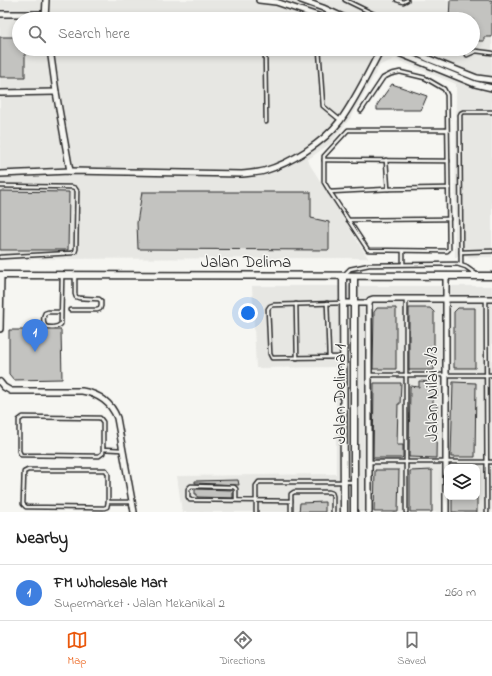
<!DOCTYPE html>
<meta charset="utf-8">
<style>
:root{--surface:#fff;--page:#f6f6f6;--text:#222;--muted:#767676;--line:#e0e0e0;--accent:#ea580c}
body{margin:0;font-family:"Indie Flower",sans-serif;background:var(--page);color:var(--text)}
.controls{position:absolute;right:12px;bottom:12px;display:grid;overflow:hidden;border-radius:8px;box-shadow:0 2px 6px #0003}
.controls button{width:36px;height:36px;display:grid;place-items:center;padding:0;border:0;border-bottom:1px solid var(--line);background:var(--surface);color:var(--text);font:20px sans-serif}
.you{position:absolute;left:248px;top:313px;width:14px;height:14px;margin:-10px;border:3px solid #fff;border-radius:50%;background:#1a73e8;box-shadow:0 0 0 6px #1a73e833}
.badge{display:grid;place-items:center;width:26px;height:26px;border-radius:50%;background:var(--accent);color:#fff;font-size:13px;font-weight:700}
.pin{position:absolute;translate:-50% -33px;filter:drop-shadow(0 1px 2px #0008)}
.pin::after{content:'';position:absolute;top:21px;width:14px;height:12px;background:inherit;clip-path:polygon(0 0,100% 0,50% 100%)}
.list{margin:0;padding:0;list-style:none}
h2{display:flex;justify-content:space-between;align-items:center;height:52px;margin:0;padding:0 16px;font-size:17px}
h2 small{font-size:13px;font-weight:400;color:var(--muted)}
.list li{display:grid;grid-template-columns:26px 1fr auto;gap:12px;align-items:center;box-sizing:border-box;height:56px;padding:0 16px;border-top:1px solid var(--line)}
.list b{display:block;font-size:15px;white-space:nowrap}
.list p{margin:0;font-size:13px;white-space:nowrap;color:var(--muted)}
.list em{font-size:13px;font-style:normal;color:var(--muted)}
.icon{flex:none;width:22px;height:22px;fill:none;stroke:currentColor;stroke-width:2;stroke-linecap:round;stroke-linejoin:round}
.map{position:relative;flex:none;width:492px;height:512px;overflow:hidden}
.search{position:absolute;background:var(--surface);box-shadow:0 2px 6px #0003;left:12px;right:12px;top:12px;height:44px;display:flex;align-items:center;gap:10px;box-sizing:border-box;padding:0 14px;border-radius:22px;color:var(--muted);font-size:15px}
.sheet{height:108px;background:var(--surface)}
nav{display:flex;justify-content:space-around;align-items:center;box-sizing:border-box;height:56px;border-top:1px solid var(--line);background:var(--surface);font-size:11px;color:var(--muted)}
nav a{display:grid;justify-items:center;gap:2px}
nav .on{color:var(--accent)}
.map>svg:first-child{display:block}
.built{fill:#e7e7e3;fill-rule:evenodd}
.building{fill:#c3c3c0;stroke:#2b2b2b}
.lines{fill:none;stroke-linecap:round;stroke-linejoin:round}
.service-casing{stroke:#2b2b2b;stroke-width:5.5}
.minor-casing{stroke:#2b2b2b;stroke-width:8}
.tertiary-casing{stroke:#2b2b2b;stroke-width:9}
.service{stroke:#f6f6f2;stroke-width:2.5}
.minor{stroke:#f6f6f2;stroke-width:5}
.tertiary{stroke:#f6f6f2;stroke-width:6}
.labels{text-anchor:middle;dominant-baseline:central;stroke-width:3;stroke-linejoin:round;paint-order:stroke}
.street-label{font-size:17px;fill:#2b2b2b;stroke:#f6f6f2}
</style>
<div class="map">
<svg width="492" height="512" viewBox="0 0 492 512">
<rect width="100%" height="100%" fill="#f6f6f2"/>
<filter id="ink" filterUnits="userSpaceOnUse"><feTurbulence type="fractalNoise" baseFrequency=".025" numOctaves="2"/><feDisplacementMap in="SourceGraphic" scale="8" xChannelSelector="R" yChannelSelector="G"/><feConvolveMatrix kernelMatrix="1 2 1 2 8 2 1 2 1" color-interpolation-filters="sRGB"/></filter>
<g filter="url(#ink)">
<!-- built -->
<g class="built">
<path d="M 0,0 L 492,0 L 492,257 L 455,257 L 456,84 L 395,59 L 380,65 L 352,116 L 331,143 L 307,160 L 368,258 L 0,259 ZM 19,19 L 473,19 L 473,49 L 19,49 Z"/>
<path d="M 252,286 L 492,286 L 492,512 L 182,512 L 177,476 L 336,474 L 336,367 L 256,368 ZM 447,467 L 477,467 L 477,497 L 447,497 Z"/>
</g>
<!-- building -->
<g class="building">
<path d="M 450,0 L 492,0 L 492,37 L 484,37 L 484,41 L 473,41 L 473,19 L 449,19 Z"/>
<path d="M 0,37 L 19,37 L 19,49 L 25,49 L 25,77 L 0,77 Z"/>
<path d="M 392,84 L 427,96 L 421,110 L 377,110 L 377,105 Z"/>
<path d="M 0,191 L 69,192 L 68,250 L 0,250 Z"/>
<path d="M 142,192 L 311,192 L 311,218 L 329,222 L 329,250 L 138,249 L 137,223 Z"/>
<path d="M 377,308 L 396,308 L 396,369 L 373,369 L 374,312 Z"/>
<path d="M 409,308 L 430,308 L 434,312 L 434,370 L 409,370 Z"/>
<path d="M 458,308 L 475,308 L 475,368 L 454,368 L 454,312 Z"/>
<path d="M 9,330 L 61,330 L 62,379 L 14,380 L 9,374 Z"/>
<path d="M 419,381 L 437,382 L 437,396 L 433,396 L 433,405 L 437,405 L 436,458 L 409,457 L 410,386 L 419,387 Z"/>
<path d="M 453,382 L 476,383 L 475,457 L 451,457 Z"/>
<path d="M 374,383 L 401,383 L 400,404 L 398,404 L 397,445 L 403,445 L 403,457 L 402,458 L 373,458 Z"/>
<path d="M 375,470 L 399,470 L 398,512 L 374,512 Z"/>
<path d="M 432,470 L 432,512 L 410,512 L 410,471 Z"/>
<path d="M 238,480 L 239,485 L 195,483 L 195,481 Z"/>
<path d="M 195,489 L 233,490 L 233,498 L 197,497 L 197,494 L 195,494 Z"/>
<rect x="452" y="497" width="25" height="15"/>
<path d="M 325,502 L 325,512 L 299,512 L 300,503 Z"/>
</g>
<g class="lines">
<!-- service casing -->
<g class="service-casing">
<g id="service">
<path d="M 345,0 L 384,19"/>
<path d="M 397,0 L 403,2 L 407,0"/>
<path d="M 18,30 L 19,29"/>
<path d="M 265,49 L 266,122"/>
<path d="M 319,49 L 323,106 L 340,120"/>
<path d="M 467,55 L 476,51 L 492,53"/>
<path d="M 447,130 L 348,130 L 324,156 L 324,182 L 330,192 L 388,189 L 449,188"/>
<path d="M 324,160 L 448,161"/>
<path d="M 386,160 L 388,189"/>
<path d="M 0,186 L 72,187 L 75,188 L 77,191 L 76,249 L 75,252 L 72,253 L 0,257"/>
<path d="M 330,192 L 368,250 L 447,251 L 449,249 L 447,95 L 444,89 L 425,78 L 400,72 L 391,74 L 383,78 L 361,111"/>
<path d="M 348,220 L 449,219"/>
<path d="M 403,251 L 403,264"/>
<path d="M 461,252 L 492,251"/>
<path d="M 461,265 L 460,115 L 461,113 L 463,112 L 492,112"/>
<path d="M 345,274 L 350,269 L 369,265 L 457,264 L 466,267 L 476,274"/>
<path d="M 486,299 L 487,512"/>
<path d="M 406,300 L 406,512"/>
<path d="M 327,303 L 329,357"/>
<path d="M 342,303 L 273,305 L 270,306 L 268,309 L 270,354 L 272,358 L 343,357"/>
<path d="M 296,304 L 297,358"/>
<path d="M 70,310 L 97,310 L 100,309 L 101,306 L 101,301 L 99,299 L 79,298 L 76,297 L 75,294 L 75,276"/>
<path d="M 61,312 L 48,312 L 45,313 C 43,316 43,322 45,326 C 49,328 57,328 61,324 L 61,323 L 62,276"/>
<path d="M 369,375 L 492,375"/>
<path d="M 103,449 L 103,422 L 100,418 L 23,417 L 19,420 L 19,451 L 21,455 L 99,456 L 103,453 L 103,449 L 122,450"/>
<path d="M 369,462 L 492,462"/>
<path d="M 236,500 L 236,489 L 234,487 L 191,486 L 188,489 L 188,497 L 190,500 L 291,501 L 291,494 L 294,492 L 329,492 L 332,493 L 333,496 L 333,512"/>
<path d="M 108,502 L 108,474 L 106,470 L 28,470 L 24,472 L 23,504 L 26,507 L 104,508 L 107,507 L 108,502 L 132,502"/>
<path d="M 256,512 L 256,486 L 259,482 L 353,482"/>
<path d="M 291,512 L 291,501"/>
</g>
</g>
<!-- minor casing -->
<g class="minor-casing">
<g id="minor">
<path d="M 259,0 L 276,2 L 327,19"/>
<path d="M 301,0 L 323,8 L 347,19"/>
<path d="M 0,14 L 45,14"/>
<path d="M 45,19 L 46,0"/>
<path d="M 50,49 L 56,92 L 70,171"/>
<path d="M 389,49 L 475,84 L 492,88"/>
<path d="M 408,49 L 429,59 L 477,78 L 492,80"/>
<path d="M 0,93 L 56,92"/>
<path d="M 0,174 L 70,171 L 242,174 C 249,173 257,173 264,171 C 291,163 323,143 340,121 C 356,99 368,73 381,49"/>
<path d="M 446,276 L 446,512"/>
<path d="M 343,303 L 369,303"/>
<path d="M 369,303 L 369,512"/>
<path d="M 369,303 L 370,300 L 373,299 L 492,299"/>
<path d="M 0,329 L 1,275"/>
<path d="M 0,382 L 4,387 L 11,391 L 82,391 C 99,394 111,402 117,418 L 134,512"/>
</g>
</g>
<!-- tertiary casing -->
<g class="tertiary-casing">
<g id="tertiary">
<path d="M 0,275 L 492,276"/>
<path d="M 343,276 L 344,512"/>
<path d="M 354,276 L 354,512"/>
</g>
</g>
<!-- service -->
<use href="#service" class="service"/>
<!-- minor -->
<use href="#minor" class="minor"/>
<!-- tertiary -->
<use href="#tertiary" class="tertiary"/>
</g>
</g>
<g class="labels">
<!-- street labels -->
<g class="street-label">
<text x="246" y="262">Jalan Delima</text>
<text transform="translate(340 394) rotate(-90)">Jalan Delima 1</text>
<text transform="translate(432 394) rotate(-90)">Jalan Nilai 3/3</text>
</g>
</g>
</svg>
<div class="controls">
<button><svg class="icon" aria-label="layers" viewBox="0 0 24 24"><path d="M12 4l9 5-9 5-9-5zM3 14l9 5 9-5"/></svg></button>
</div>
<div class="you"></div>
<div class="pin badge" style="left:35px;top:352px;background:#3f7fe0">1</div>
<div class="search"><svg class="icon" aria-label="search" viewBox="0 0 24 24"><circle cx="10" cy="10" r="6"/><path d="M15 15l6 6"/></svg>Search here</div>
</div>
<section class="sheet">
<h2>Nearby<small></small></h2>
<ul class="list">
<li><span class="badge" style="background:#3f7fe0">1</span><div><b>FM Wholesale Mart</b><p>Supermarket · Jalan Mekanikal 2</p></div><em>260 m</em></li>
</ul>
</section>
<nav>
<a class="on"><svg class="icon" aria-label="map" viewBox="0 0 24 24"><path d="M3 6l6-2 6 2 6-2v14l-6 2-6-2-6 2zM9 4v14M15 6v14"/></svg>Map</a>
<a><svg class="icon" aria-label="directions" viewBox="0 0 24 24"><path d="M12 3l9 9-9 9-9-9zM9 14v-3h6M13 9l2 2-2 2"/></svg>Directions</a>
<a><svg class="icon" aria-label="saved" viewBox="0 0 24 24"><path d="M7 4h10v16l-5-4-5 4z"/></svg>Saved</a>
</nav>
